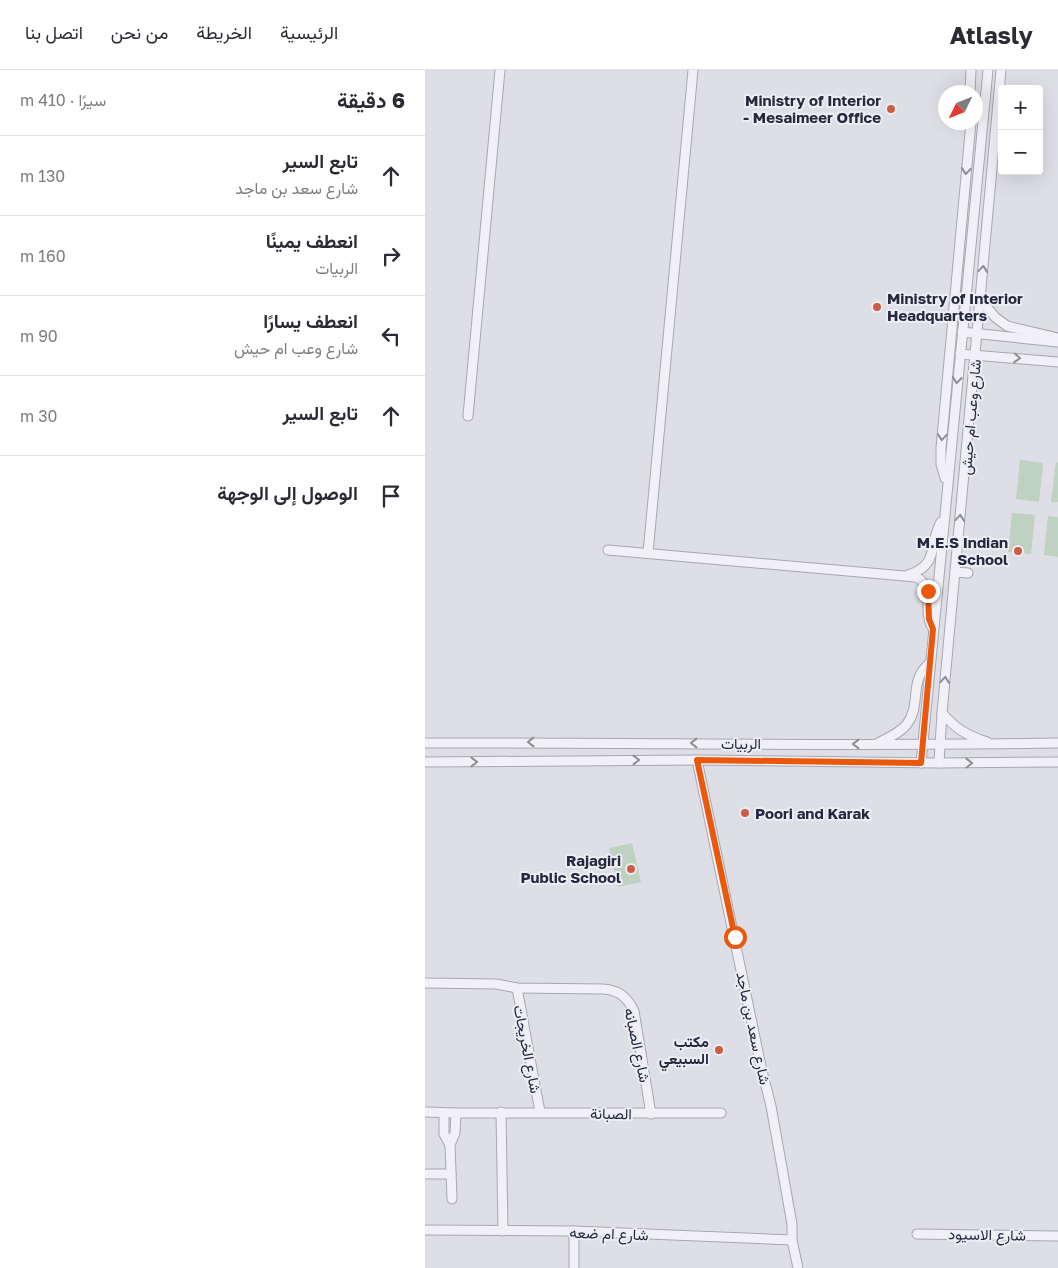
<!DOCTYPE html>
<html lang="ar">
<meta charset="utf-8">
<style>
:root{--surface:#fff;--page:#f7f7f7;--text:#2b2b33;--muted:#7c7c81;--line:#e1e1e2}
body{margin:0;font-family:"Golos Text",Vazirmatn,sans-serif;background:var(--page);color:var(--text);direction:rtl}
.controls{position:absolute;right:15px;top:15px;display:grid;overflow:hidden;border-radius:5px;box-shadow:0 5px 20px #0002}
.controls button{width:45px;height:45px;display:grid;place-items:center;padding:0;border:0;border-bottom:1px solid var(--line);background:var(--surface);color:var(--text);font:25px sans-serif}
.compass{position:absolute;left:513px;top:15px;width:45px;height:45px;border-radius:50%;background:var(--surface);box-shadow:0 5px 20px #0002;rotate:227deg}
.stop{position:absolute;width:15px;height:15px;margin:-11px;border:4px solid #ea580c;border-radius:50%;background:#fff}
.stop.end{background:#ea580c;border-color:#fff;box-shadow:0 1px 5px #0008}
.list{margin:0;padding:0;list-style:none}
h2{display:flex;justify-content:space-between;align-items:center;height:65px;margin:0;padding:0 20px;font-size:21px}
h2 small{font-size:16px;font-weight:400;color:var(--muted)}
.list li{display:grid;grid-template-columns:32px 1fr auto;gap:15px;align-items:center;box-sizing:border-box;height:80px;padding:0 20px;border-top:1px solid var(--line)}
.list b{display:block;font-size:19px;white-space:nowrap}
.list p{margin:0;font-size:16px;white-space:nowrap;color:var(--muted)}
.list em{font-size:16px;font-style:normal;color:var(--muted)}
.icon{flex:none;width:28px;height:28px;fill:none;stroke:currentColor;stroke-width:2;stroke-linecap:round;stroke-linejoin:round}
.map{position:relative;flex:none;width:633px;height:1198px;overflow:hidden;direction:ltr}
header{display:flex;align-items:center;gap:30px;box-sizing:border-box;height:70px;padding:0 25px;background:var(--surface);border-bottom:1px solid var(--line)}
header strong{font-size:24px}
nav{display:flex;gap:28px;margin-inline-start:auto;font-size:18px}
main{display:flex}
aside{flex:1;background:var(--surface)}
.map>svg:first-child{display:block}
.green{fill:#bfd1c0}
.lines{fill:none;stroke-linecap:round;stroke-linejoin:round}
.minor-casing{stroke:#a7a7b4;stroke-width:11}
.minor{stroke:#f0f0f6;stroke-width:9}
.oneway{stroke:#8c8c9a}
.route{stroke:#ea580c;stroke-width:6}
.poi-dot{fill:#cc5c43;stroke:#ededf5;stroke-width:2}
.labels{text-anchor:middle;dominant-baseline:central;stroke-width:4;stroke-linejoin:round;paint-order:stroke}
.poi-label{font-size:15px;font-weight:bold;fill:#27283e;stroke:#ededf5;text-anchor:end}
.street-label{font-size:15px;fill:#27283e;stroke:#ededf5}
</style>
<header>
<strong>Atlasly</strong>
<nav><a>الرئيسية</a><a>الخريطة</a><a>من نحن</a><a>اتصل بنا</a></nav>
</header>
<main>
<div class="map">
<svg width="633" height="1198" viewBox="0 0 633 1198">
<rect width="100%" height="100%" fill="#dedee7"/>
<!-- green -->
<g class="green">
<path d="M 595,390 L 618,393 L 614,432 L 591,429 Z"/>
<path d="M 631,392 L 633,393 L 633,432 L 626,432 Z"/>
<path d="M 587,443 L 610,445 L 606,484 L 583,482 Z"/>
<path d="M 623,446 L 633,447 L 633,487 L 619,485 Z"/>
<path d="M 207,773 L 216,812 L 193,817 L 184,778 Z"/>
</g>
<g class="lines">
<!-- minor casing -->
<g class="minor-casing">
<g id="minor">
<path d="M 545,22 L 546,0"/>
<path d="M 556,230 L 570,247 L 582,256 L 633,268"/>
<path d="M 537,262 L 633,272"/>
<path d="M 535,284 L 633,292"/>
<path d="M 43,346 L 75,0"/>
<path d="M 520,408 L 516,394 L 516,378 L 546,52"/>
<path d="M 183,480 L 491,507 C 512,518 497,540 507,557"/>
<path d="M 223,483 L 268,0"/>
<path d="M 530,502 L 543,503"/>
<path d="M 483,505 C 515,495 503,475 516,452"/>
<path d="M 517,643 C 531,659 541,665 562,672"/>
<path d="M 0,673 C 211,672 422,677 633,673"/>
<path d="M 453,673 C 463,668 475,663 482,654 C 497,634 483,610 505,593"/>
<path d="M 272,690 L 337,1001 L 346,1036 L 367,1154 L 367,1170 L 373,1198"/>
<path d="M 0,692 L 272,690 L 514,693 L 633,692"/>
<path d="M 496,693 L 563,0"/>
<path d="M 514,693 L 517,643 L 576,0"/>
<path d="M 0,913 L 71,914 L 92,918 L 178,919 C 194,920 202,927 209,941 L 226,1044"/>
<path d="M 92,918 L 115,1042"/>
<path d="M 0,1042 L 31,1043 L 296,1043"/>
<path d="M 76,1042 L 78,1161"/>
<path d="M 19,1043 L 19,1064 L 25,1075"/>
<path d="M 0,1104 L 26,1104"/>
<path d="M 27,1129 L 25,1075 L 30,1063 L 31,1043"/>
<path d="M 0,1160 L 149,1161 L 367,1170"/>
<path d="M 492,1164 L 633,1166"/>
<path d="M 149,1198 L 149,1161"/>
</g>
</g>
<!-- minor -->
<use href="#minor" class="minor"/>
</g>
<!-- one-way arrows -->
<defs><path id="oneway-chevron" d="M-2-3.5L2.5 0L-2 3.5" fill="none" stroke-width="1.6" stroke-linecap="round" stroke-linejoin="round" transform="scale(1.25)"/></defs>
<g class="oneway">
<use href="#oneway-chevron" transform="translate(541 101) rotate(96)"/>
<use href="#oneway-chevron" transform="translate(558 199) rotate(-85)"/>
<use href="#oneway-chevron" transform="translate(592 288) rotate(4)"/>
<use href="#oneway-chevron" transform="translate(532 310) rotate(96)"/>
<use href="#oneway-chevron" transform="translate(517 367) rotate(95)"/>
<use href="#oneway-chevron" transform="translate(535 448) rotate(-85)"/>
<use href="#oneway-chevron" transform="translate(520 610) rotate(-85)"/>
<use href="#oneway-chevron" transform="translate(106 672) rotate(180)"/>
<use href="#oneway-chevron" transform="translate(269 673) rotate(-180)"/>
<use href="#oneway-chevron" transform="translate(431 674) rotate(-180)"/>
<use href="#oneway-chevron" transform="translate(211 690)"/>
<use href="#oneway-chevron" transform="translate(49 692)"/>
<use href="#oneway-chevron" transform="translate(544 693) rotate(-1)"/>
</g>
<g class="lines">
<!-- route -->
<path class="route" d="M 310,867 L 272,690 L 496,693 L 508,559 L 504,549 L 503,521"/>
</g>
<!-- markers -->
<g class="poi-dot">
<circle cx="466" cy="39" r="5"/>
<circle cx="452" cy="237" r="5"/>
<circle cx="593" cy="481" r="5"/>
<circle cx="320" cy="743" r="5"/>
<circle cx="206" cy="799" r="5"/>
<circle cx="294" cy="980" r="5"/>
</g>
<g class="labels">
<!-- poi labels -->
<g class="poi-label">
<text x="456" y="30">Ministry of Interior<tspan x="456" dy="17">- Mesaimeer Office</tspan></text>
<text x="462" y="228" text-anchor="start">Ministry of Interior<tspan x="462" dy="17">Headquarters</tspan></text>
<text x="583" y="472">M.E.S Indian<tspan x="583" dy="17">School</tspan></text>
<text x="330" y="743" text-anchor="start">Poori and Karak</text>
<text x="196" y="790">Rajagiri<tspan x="196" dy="17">Public School</tspan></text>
<text x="284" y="971">مكتب<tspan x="284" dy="17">السبيعي</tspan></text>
</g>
<!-- street labels -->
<g class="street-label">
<text transform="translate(545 347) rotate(-85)">شارع وعب ام حيش</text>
<text x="316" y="673">الربيات</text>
<text transform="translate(329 958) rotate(78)">شارع سعد بن ماجد</text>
<text transform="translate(213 975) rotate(78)">شارع الصبانه</text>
<text transform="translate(103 979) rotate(79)">شارع الخريجات</text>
<text transform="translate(186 1043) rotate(1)">الصبانة</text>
<text transform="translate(184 1163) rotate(2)">شارع ام ضعه</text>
<text transform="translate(562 1164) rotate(1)">شارع الاسيود</text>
</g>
</g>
</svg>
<div class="controls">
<button>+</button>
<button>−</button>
</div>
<svg class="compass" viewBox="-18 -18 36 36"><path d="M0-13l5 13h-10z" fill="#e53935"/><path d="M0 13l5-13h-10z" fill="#7c7c81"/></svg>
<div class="stop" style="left:310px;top:867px"></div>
<div class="stop end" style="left:503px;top:521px"></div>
</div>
<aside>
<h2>6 دقيقة<small>سيرًا · 410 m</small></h2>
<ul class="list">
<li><svg class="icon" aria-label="ahead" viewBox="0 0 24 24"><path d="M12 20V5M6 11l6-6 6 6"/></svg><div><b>تابع السير</b><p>شارع سعد بن ماجد</p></div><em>130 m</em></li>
<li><svg class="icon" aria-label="right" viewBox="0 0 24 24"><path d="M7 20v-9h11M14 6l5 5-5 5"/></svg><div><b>انعطف يمينًا</b><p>الربيات</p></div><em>160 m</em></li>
<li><svg class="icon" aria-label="left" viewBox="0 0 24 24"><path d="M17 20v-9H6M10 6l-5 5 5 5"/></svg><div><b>انعطف يسارًا</b><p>شارع وعب ام حيش</p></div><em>90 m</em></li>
<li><svg class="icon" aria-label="ahead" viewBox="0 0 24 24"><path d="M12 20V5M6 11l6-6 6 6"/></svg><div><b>تابع السير</b></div><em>30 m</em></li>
<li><svg class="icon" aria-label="arrive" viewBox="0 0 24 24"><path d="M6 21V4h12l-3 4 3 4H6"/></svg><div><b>الوصول إلى الوجهة</b></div></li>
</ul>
</aside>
</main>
